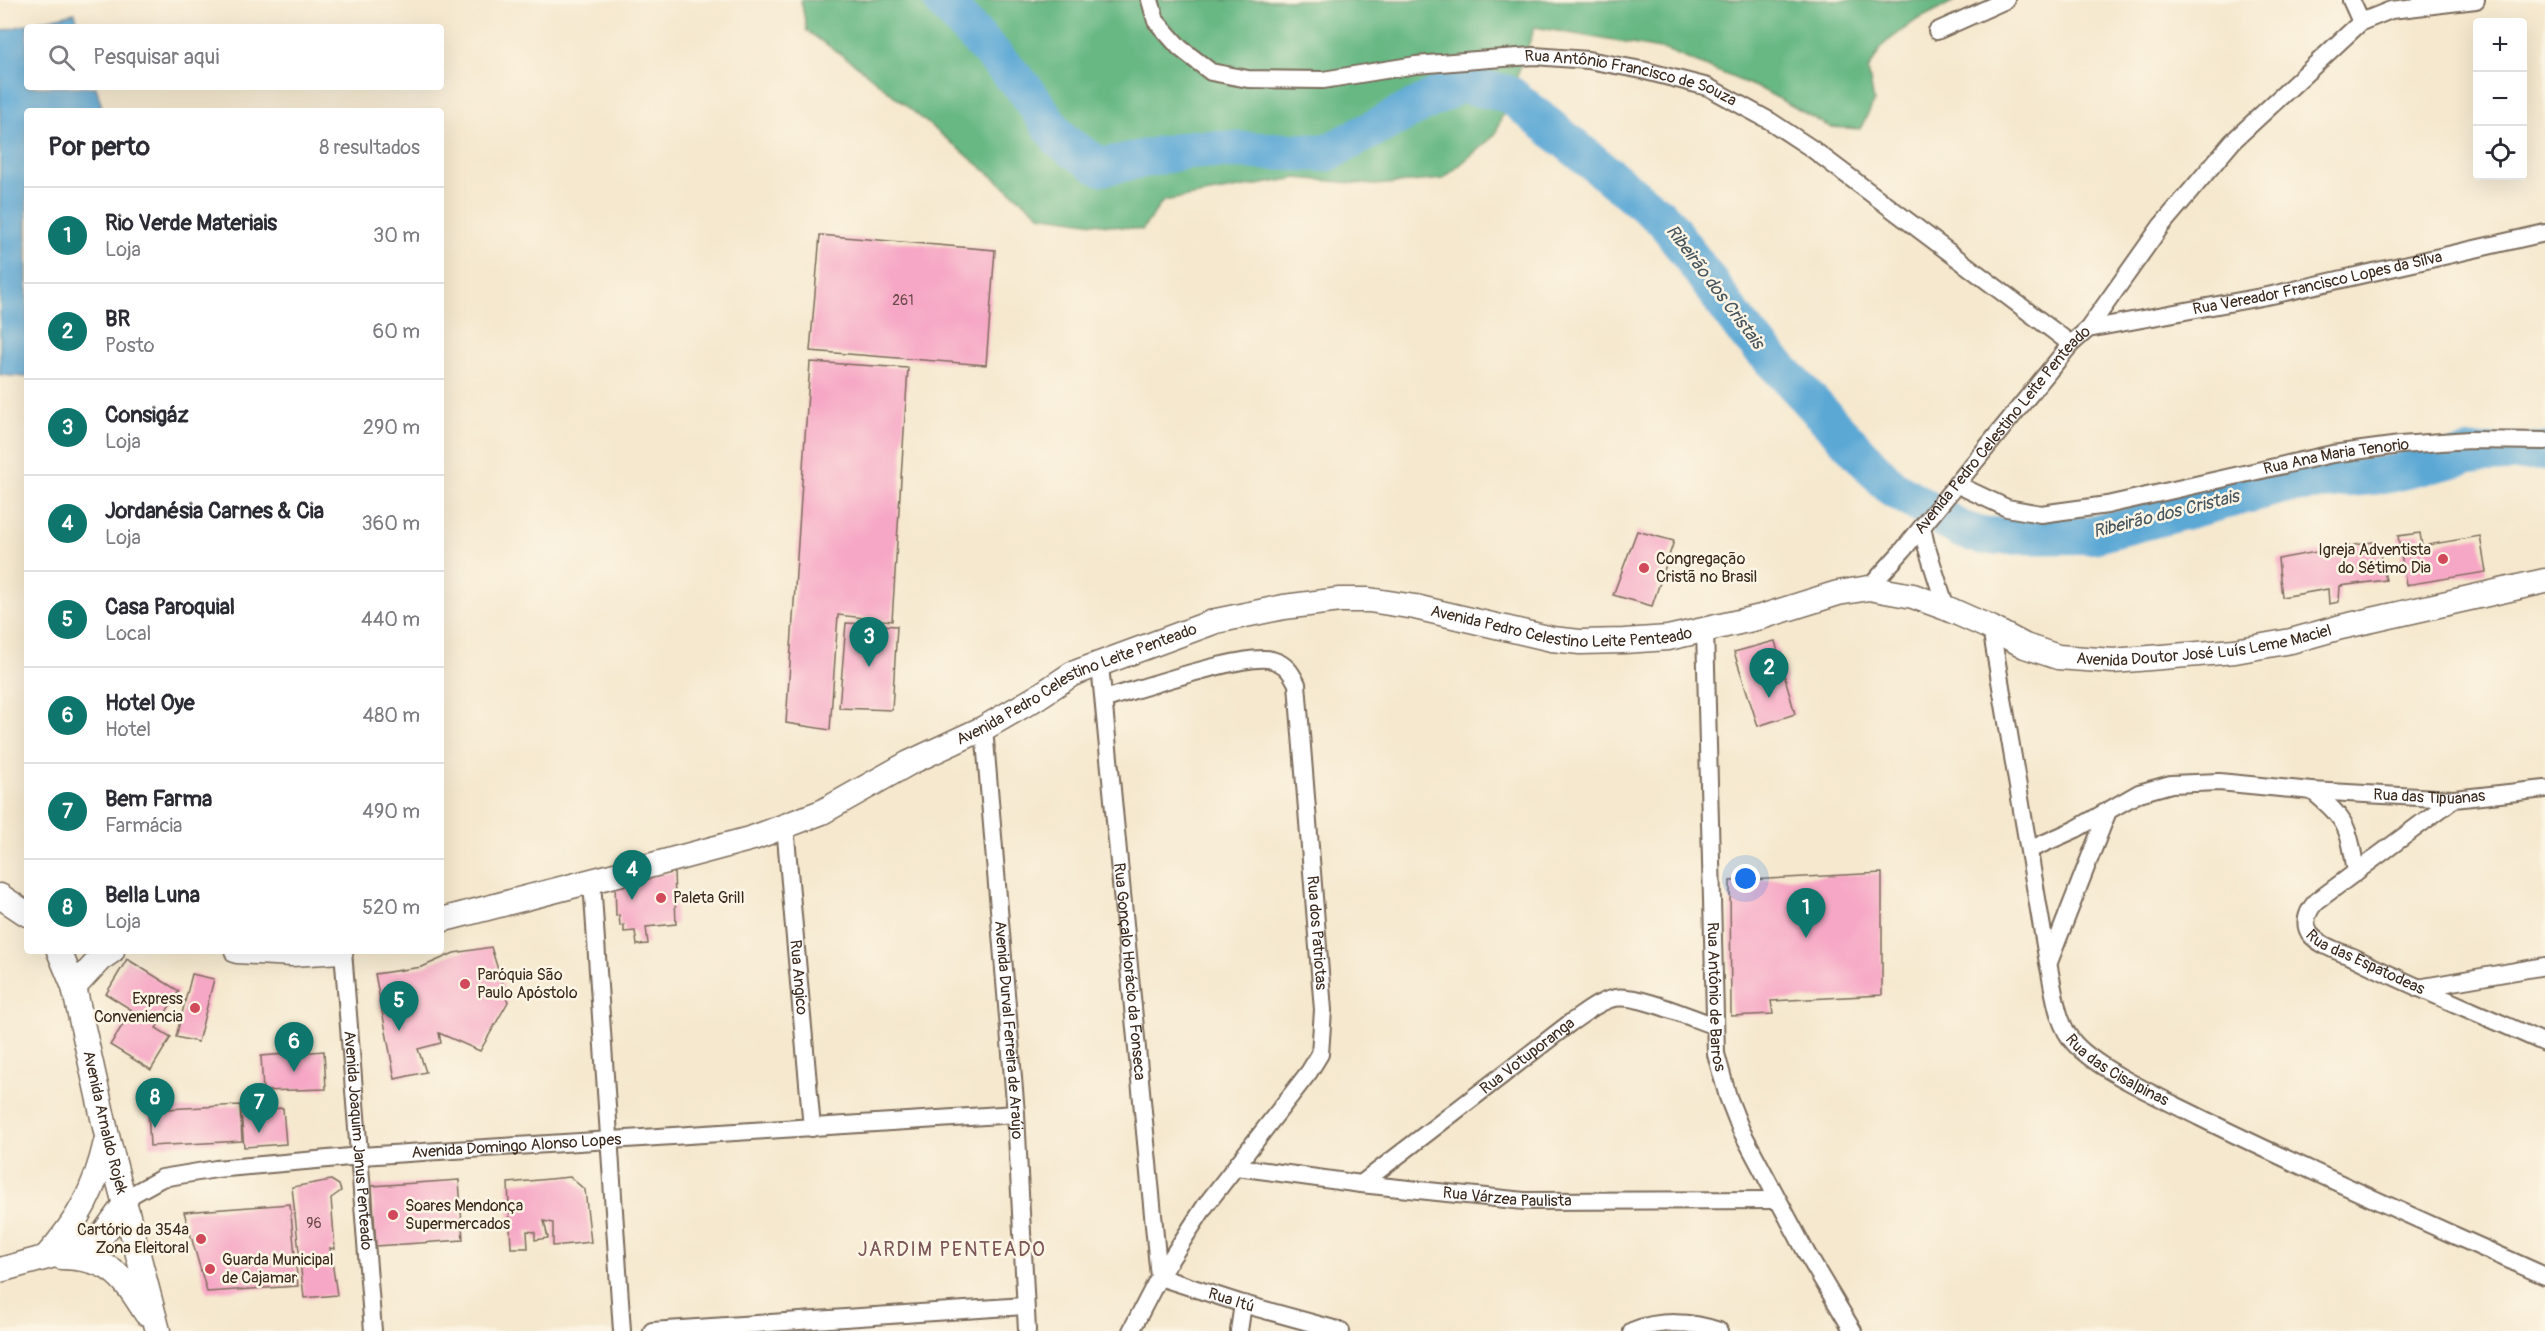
<!DOCTYPE html>
<html lang="pt">
<meta charset="utf-8">
<style>
:root{--surface:#fff;--page:#f2f2f3;--text:#2b2b33;--muted:#7c7c81;--line:#e1e1e2;--accent:#0f766e}
body{margin:0;font-family:Pangolin,sans-serif;background:var(--page);color:var(--text)}
.controls{position:absolute;right:18px;top:18px;display:grid;overflow:hidden;border-radius:6px;box-shadow:0 6px 24px #0002}
.controls button{width:54px;height:54px;display:grid;place-items:center;padding:0;border:0;border-bottom:2px solid var(--line);background:var(--surface);color:var(--text);font:30px sans-serif}
.you{position:absolute;left:1746px;top:879px;width:21px;height:21px;margin:-15px;border:4px solid #fff;border-radius:50%;background:#1a73e8;box-shadow:0 0 0 9px #1a73e833}
.badge{display:grid;place-items:center;width:39px;height:39px;border-radius:50%;background:var(--accent);color:#fff;font-size:20px;font-weight:700}
.pin{position:absolute;translate:-50% -50px;filter:drop-shadow(0 2px 3px #0008)}
.pin::after{content:'';position:absolute;top:32px;width:21px;height:18px;background:inherit;clip-path:polygon(0 0,100% 0,50% 100%)}
.list{margin:0;padding:0;list-style:none}
h2{display:flex;justify-content:space-between;align-items:center;height:78px;margin:0;padding:0 24px;font-size:26px}
h2 small{font-size:20px;font-weight:400;color:var(--muted)}
.list li{display:grid;grid-template-columns:39px 1fr auto;gap:18px;align-items:center;box-sizing:border-box;height:96px;padding:0 24px;border-top:2px solid var(--line)}
.list b{display:block;font-size:22px;white-space:nowrap}
.list p{margin:0;font-size:20px;white-space:nowrap;color:var(--muted)}
.list em{font-size:20px;font-style:normal;color:var(--muted)}
.icon{flex:none;width:33px;height:33px;fill:none;stroke:currentColor;stroke-width:2;stroke-linecap:round;stroke-linejoin:round}
.map{position:relative;flex:none;width:2545px;height:1331px;overflow:hidden}
.search{position:absolute;background:var(--surface);box-shadow:0 6px 24px #0002;left:24px;top:24px;width:420px;height:66px;display:flex;align-items:center;gap:15px;box-sizing:border-box;padding:0 21px;border-radius:6px;color:var(--muted);font-size:22px}
.panel{position:absolute;background:var(--surface);box-shadow:0 6px 24px #0002;left:24px;top:108px;width:420px;height:846px;border-radius:6px}
.map>svg:first-child{display:block}
.forest{fill:#67b884;stroke:#517151;stroke-width:1.5}
.water{fill:#5ca8d5;stroke:#4c697a;stroke-width:1.5}
.lines{fill:none;stroke-linecap:round;stroke-linejoin:round}
.river{stroke:#5ca8d5;stroke-width:38}
.building{fill:#f6a7c5}
.street-casing{stroke:#7c6c5c;stroke-width:20}
.secondary-casing{stroke:#7c6c5c;stroke-width:27}
.street{stroke:#fff;stroke-width:16}
.secondary{stroke:#fff;stroke-width:24}
.poi-dot{fill:#d1495b;stroke:#fcf5e5;stroke-width:2}
.labels{text-anchor:middle;dominant-baseline:central;stroke-width:5;stroke-linejoin:round;paint-order:stroke}
.number-label{font-size:14px;fill:#6a4948}
.street-label{font-size:16px;fill:#3b2a1e;stroke:#fcf5e5}
.poi-label{font-size:16px;fill:#3b2a1e;stroke:#fcf5e5;text-anchor:start}
.water-label{font-size:18px;font-style:italic;fill:#47565e;stroke:#fcf5e5}
.quarter-label{font-size:20px;letter-spacing:1.5px;fill:#7c5658;stroke:#fcf5e5}
</style>
<div class="map">
<svg width="2545" height="1331" viewBox="0 0 2545 1331">
<rect width="100%" height="100%" fill="#fcf5e5"/>
<filter id="ink" filterUnits="userSpaceOnUse"><feTurbulence type="fractalNoise" baseFrequency=".0167" numOctaves="2"/><feDisplacementMap in="SourceGraphic" scale="12" xChannelSelector="R" yChannelSelector="G"/><feConvolveMatrix kernelMatrix="1 2 1 2 8 2 1 2 1" color-interpolation-filters="sRGB"/></filter>
<filter id="wash" filterUnits="userSpaceOnUse"><feTurbulence type="fractalNoise" baseFrequency=".008" numOctaves="4" result="noise"/><feDisplacementMap in="SourceGraphic" scale="24" xChannelSelector="R" yChannelSelector="G"/><feGaussianBlur stdDeviation="1.35" result="paint"/><feColorMatrix in="noise" values="0 0 0 0 0 0 0 0 0 0 0 0 0 0 0 0 0 1.4 0 .05"/><feComposite in="paint" operator="in"/></filter>
<g filter="url(#wash)">
<rect width="100%" height="100%" fill="#f5e8ce"/>
<!-- forest -->
<path class="forest" d="M 801,0 L 1956,0 L 1915,21 L 1884,44 L 1868,70 L 1874,102 L 1860,129 L 1830,127 L 1763,90 L 1666,50 L 1535,27 L 1495,135 L 1443,179 L 1375,185 L 1297,178 L 1163,201 L 1142,230 L 1040,215 L 855,64 L 807,31 Z"/>
<!-- water -->
<path class="water" d="M 75,13 L 79,27 L 27,27 L 27,87 L 96,87 L 103,111 L 27,111 L 27,377 L 0,375 L 0,31 Z"/>
<g class="lines">
<!-- river -->
<path class="river" d="M 942,0 L 1025,89 L 1061,141 L 1101,167 L 1193,149 L 1327,153 L 1460,84 L 1509,94 L 1665,221 L 1742,328 L 1891,487 L 1960,529 L 1982,536 L 2092,535 L 2283,485 L 2389,474 L 2469,455 L 2545,451"/>
</g>
<g id="blocks">
<!-- building -->
<g class="building">
<path d="M 820,235 L 995,250 L 986,365 L 810,351 Z"/>
<path d="M 810,362 L 908,368 L 892,621 L 838,615 L 830,730 L 786,723 Z"/>
<path d="M 1637,531 L 1674,541 L 1652,606 L 1613,595 Z"/>
<path d="M 2420,533 L 2422,546 L 2480,536 L 2486,572 L 2406,585 L 2398,536 Z"/>
<path d="M 2377,541 L 2386,580 L 2340,586 L 2339,602 L 2329,604 L 2328,589 L 2282,597 L 2278,559 Z"/>
<path d="M 846,623 L 897,626 L 892,710 L 839,708 Z"/>
<path d="M 1775,641 L 1795,714 L 1758,726 L 1734,652 Z"/>
<path d="M 674,872 L 676,924 L 646,927 L 648,944 L 637,945 L 635,931 L 624,932 L 624,925 L 620,926 L 619,915 L 616,916 L 615,882 Z"/>
<path d="M 1882,873 L 1882,995 L 1771,1001 L 1773,1014 L 1731,1016 L 1730,881 Z"/>
<path d="M 491,947 L 508,1002 L 480,1051 L 439,1033 L 441,1043 L 418,1049 L 426,1072 L 395,1079 L 375,974 L 422,967 L 454,953 Z"/>
<path d="M 127,959 L 179,991 L 156,1028 L 171,1037 L 151,1070 L 110,1045 L 132,1010 L 106,994 Z"/>
<path d="M 192,974 L 214,979 L 198,1042 L 176,1037 Z"/>
<path d="M 324,1051 L 326,1089 L 263,1091 L 261,1056 Z"/>
<path d="M 240,1105 L 242,1141 L 150,1146 L 148,1110 Z"/>
<path d="M 283,1108 L 286,1144 L 244,1147 L 241,1111 Z"/>
<path d="M 570,1177 L 585,1190 L 591,1242 L 553,1246 L 553,1223 L 544,1221 L 548,1238 L 535,1240 L 535,1232 L 527,1231 L 528,1248 L 511,1248 L 508,1183 Z"/>
<path d="M 331,1180 L 339,1185 L 341,1191 L 331,1198 L 335,1249 L 330,1248 L 337,1295 L 304,1298 L 292,1187 Z"/>
<path d="M 459,1180 L 463,1240 L 376,1246 L 372,1186 Z"/>
<path d="M 290,1204 L 298,1286 L 207,1292 L 184,1212 Z"/>
</g>
</g>
</g>
<g filter="url(#ink)">
<use href="#blocks" fill-opacity="0" stroke="#7c6c5c" stroke-width="1.5"/>
<g class="lines">
<!-- street casing -->
<g class="street-casing">
<g id="street">
<path id="s1" d="M 1150,0 L 1156,21 L 1180,48 L 1211,72 L 1248,79 L 1323,80 L 1416,65 L 1489,59 L 1534,56 L 1588,60 L 1642,70 L 1708,87 L 1770,121 L 1811,148 L 2071,344"/>
<path d="M 2351,0 L 2361,22"/>
<path d="M 1937,31 L 2006,0"/>
<path id="s2" d="M 2088,329 L 2272,295 L 2545,233"/>
<path id="s3" d="M 1956,484 L 2007,508 L 2041,514 L 2107,505 L 2332,454 L 2400,445 L 2469,440 L 2545,441"/>
<path d="M 1922,527 L 1926,545 L 1946,608"/>
<path id="s4" d="M 1869,588 L 1903,550 L 2071,344 L 2088,329 L 2161,226 L 2233,141 L 2361,22 L 2391,10 L 2476,0"/>
<path id="s5" d="M 1991,628 L 2048,963 C 2054,989 2056,1024 2075,1044 C 2101,1072 2166,1100 2201,1118 C 2314,1174 2430,1224 2545,1276"/>
<path id="s6" d="M 1705,629 L 1716,1054 L 1728,1097 L 1741,1130 L 1807,1254 L 1853,1331"/>
<path id="s7" d="M 1100,665 L 1159,1277"/>
<path id="s8" d="M 1105,699 C 1136,690 1247,652 1272,660 C 1286,664 1291,672 1297,684 L 1323,1010 L 1320,1054 L 1309,1072 L 1205,1206 L 1159,1277 L 1131,1331"/>
<path id="s9" d="M 984,728 L 1016,1114 L 1027,1331"/>
<path d="M 2312,791 C 2347,819 2349,828 2356,872"/>
<path id="s10" d="M 2454,799 L 2317,901 C 2309,909 2302,922 2310,934 C 2320,946 2341,952 2355,958 C 2417,989 2482,1014 2545,1043"/>
<path id="s11" d="M 785,826 L 812,1128"/>
<path id="s12" d="M 2031,849 L 2076,829 L 2139,793 L 2171,784 L 2219,782 L 2312,791 L 2454,799 L 2545,789"/>
<path d="M 592,881 L 622,1331"/>
<path id="s13" d="M 343,951 L 373,1331"/>
<path d="M 2049,962 L 2108,811"/>
<path d="M 2418,988 L 2545,966"/>
<path id="s14" d="M 1237,1167 L 1361,1184 L 1524,1201 L 1778,1200"/>
<path id="s15" d="M 1361,1184 L 1570,1023 C 1584,1014 1599,1001 1615,998 C 1638,994 1691,1018 1715,1026"/>
<path id="s16" d="M 125,1204 L 133,1194 L 162,1178 L 216,1169 L 361,1156 L 1016,1114"/>
<path id="s17" d="M 1159,1277 L 1243,1304 L 1341,1331"/>
<path d="M 652,1331 L 1025,1306"/>
<path d="M 1239,1331 L 1243,1304"/>
<path d="M 1632,1331 C 1659,1320 1692,1321 1719,1331"/>
</g>
</g>
<!-- secondary casing -->
<g class="secondary-casing">
<g id="secondary">
<path d="M 0,896 L 27,914"/>
<path id="s18" d="M 441,920 L 630,871 L 753,838 L 785,826 L 822,812 L 909,763 L 984,728 L 1036,698 L 1072,674 L 1216,621 L 1284,607 L 1340,600 L 1369,600 L 1415,607 L 1552,639 L 1580,642 L 1624,641 L 1668,638 L 1761,617 L 1838,593 L 1869,588 L 1913,596 L 1946,608 L 1991,628 L 2025,646 L 2058,657 L 2113,661 L 2235,651 L 2291,641 L 2341,627 L 2545,581"/>
<path id="s19" d="M 59,951 L 74,987 L 107,1136 L 158,1331"/>
<path d="M 237,951 L 292,954 L 341,951"/>
<path d="M 74,987 L 100,959 L 112,951"/>
<path d="M 46,1257 C 79,1220 95,1190 106,1142"/>
<path d="M 61,1257 C 109,1258 122,1274 146,1313"/>
<path d="M 0,1270 L 84,1247 L 104,1233 L 125,1204"/>
</g>
</g>
<!-- street -->
<use href="#street" class="street"/>
<!-- secondary -->
<use href="#secondary" class="secondary"/>
</g>
</g>
<!-- markers -->
<g class="poi-dot">
<circle cx="2443" cy="559" r="6"/>
<circle cx="1644" cy="568" r="6"/>
<circle cx="661" cy="898" r="6"/>
<circle cx="465" cy="984" r="6"/>
<circle cx="195" cy="1008" r="6"/>
<circle cx="393" cy="1215" r="6"/>
<circle cx="201" cy="1239" r="6"/>
<circle cx="210" cy="1269" r="6"/>
</g>
<g class="labels">
<!-- number labels -->
<g class="number-label">
<text x="903" y="300">261</text>
<text x="314" y="1223">96</text>
</g>
<!-- street labels -->
<g class="street-label">
<text stroke="none"><textPath href="#s1" startOffset="522">Rua Antônio Francisco de Souza</textPath></text>
<text stroke="none"><textPath href="#s2" startOffset="234">Rua Vereador Francisco Lopes da Silva</textPath></text>
<text stroke="none"><textPath href="#s4" startOffset="207">Avenida Pedro Celestino Leite Penteado</textPath></text>
<text stroke="none"><textPath href="#s3" startOffset="392">Rua Ana Maria Tenorio</textPath></text>
<text stroke="none"><textPath href="#s18" startOffset="1186">Avenida Pedro Celestino Leite Penteado</textPath></text>
<text stroke="none"><textPath href="#s18" startOffset="1851">Avenida Doutor José Luís Leme Maciel</textPath></text>
<text stroke="none"><textPath href="#s18" startOffset="682">Avenida Pedro Celestino Leite Penteado</textPath></text>
<text stroke="none"><textPath href="#s12" startOffset="414">Rua das Tipuanas</textPath></text>
<text stroke="none"><textPath href="#s8" startOffset="458">Rua dos Patriotas</textPath></text>
<text stroke="none"><textPath href="#s10" startOffset="270">Rua das Espatodeas</textPath></text>
<text stroke="none"><textPath href="#s7" startOffset="308">Rua Gonçalo Horácio da Fonseca</textPath></text>
<text stroke="none"><textPath href="#s11" startOffset="152">Rua Angico</textPath></text>
<text stroke="none"><textPath href="#s6" startOffset="368">Rua Antônio de Barros</textPath></text>
<text stroke="none"><textPath href="#s9" startOffset="303">Avenida Durval Ferreira de Araújo</textPath></text>
<text stroke="none"><textPath href="#s15" startOffset="210">Rua Votuporanga</textPath></text>
<text stroke="none"><textPath href="#s5" startOffset="476">Rua das Cisalpinas</textPath></text>
<text stroke="none"><textPath href="#s19" startOffset="178">Avenida Arnaldo Rojek</textPath></text>
<text stroke="none"><textPath href="#s13" startOffset="190">Avenida Joaquim Janus Penteado</textPath></text>
<text stroke="none"><textPath href="#s16" startOffset="402">Avenida Domingo Alonso Lopes</textPath></text>
<text stroke="none"><textPath href="#s14" startOffset="272">Rua Várzea Paulista</textPath></text>
<text stroke="none"><textPath href="#s17" startOffset="76">Rua Itú</textPath></text>
</g>
<!-- poi labels -->
<g class="poi-label">
<text x="2431" y="550" text-anchor="end">Igreja Adventista<tspan x="2431" dy="18">do Sétimo Dia</tspan></text>
<text x="1656" y="559">Congregação<tspan x="1656" dy="18">Cristã no Brasil</tspan></text>
<text x="673" y="898">Paleta Grill</text>
<text x="477" y="975">Paróquia São<tspan x="477" dy="18">Paulo Apóstolo</tspan></text>
<text x="183" y="999" text-anchor="end">Express<tspan x="183" dy="18">Conveniencia</tspan></text>
<text x="405" y="1206">Soares Mendonça<tspan x="405" dy="18">Supermercados</tspan></text>
<text x="189" y="1230" text-anchor="end">Cartório da 354ª<tspan x="189" dy="18">Zona Eleitoral</tspan></text>
<text x="222" y="1260">Guarda Municipal<tspan x="222" dy="18">de Cajamar</tspan></text>
</g>
<!-- water labels -->
<g class="water-label">
<text transform="translate(1715 287) rotate(53)">Ribeirão dos Cristais</text>
<text transform="translate(2166 514) rotate(-14)">Ribeirão dos Cristais</text>
</g>
<!-- quarter labels -->
<g class="quarter-label">
<text x="952" y="1249">JARDIM PENTEADO</text>
</g>
</g>
</svg>
<div class="controls">
<button>+</button>
<button>−</button>
<button><svg class="icon" aria-label="locate" viewBox="0 0 24 24"><circle cx="12" cy="12" r="6"/><path d="M12 2v4M12 18v4M2 12h4M18 12h4"/></svg></button>
</div>
<div class="you"></div>
<div class="pin badge" style="left:1806px;top:938px">1</div>
<div class="pin badge" style="left:1769px;top:698px">2</div>
<div class="pin badge" style="left:869px;top:667px">3</div>
<div class="pin badge" style="left:632px;top:900px">4</div>
<div class="pin badge" style="left:399px;top:1031px">5</div>
<div class="pin badge" style="left:294px;top:1072px">6</div>
<div class="pin badge" style="left:259px;top:1133px">7</div>
<div class="pin badge" style="left:155px;top:1128px">8</div>
<div class="search"><svg class="icon" aria-label="search" viewBox="0 0 24 24"><circle cx="10" cy="10" r="6"/><path d="M15 15l6 6"/></svg>Pesquisar aqui</div>
<section class="panel">
<h2>Por perto<small>8 resultados</small></h2>
<ul class="list">
<li><span class="badge">1</span><div><b>Rio Verde Materiais</b><p>Loja</p></div><em>30 m</em></li>
<li><span class="badge">2</span><div><b>BR</b><p>Posto</p></div><em>60 m</em></li>
<li><span class="badge">3</span><div><b>Consigáz</b><p>Loja</p></div><em>290 m</em></li>
<li><span class="badge">4</span><div><b>Jordanésia Carnes &amp; Cia</b><p>Loja</p></div><em>360 m</em></li>
<li><span class="badge">5</span><div><b>Casa Paroquial</b><p>Local</p></div><em>440 m</em></li>
<li><span class="badge">6</span><div><b>Hotel Oye</b><p>Hotel</p></div><em>480 m</em></li>
<li><span class="badge">7</span><div><b>Bem Farma</b><p>Farmácia</p></div><em>490 m</em></li>
<li><span class="badge">8</span><div><b>Bella Luna</b><p>Loja</p></div><em>520 m</em></li>
</ul>
</section>
</div>
